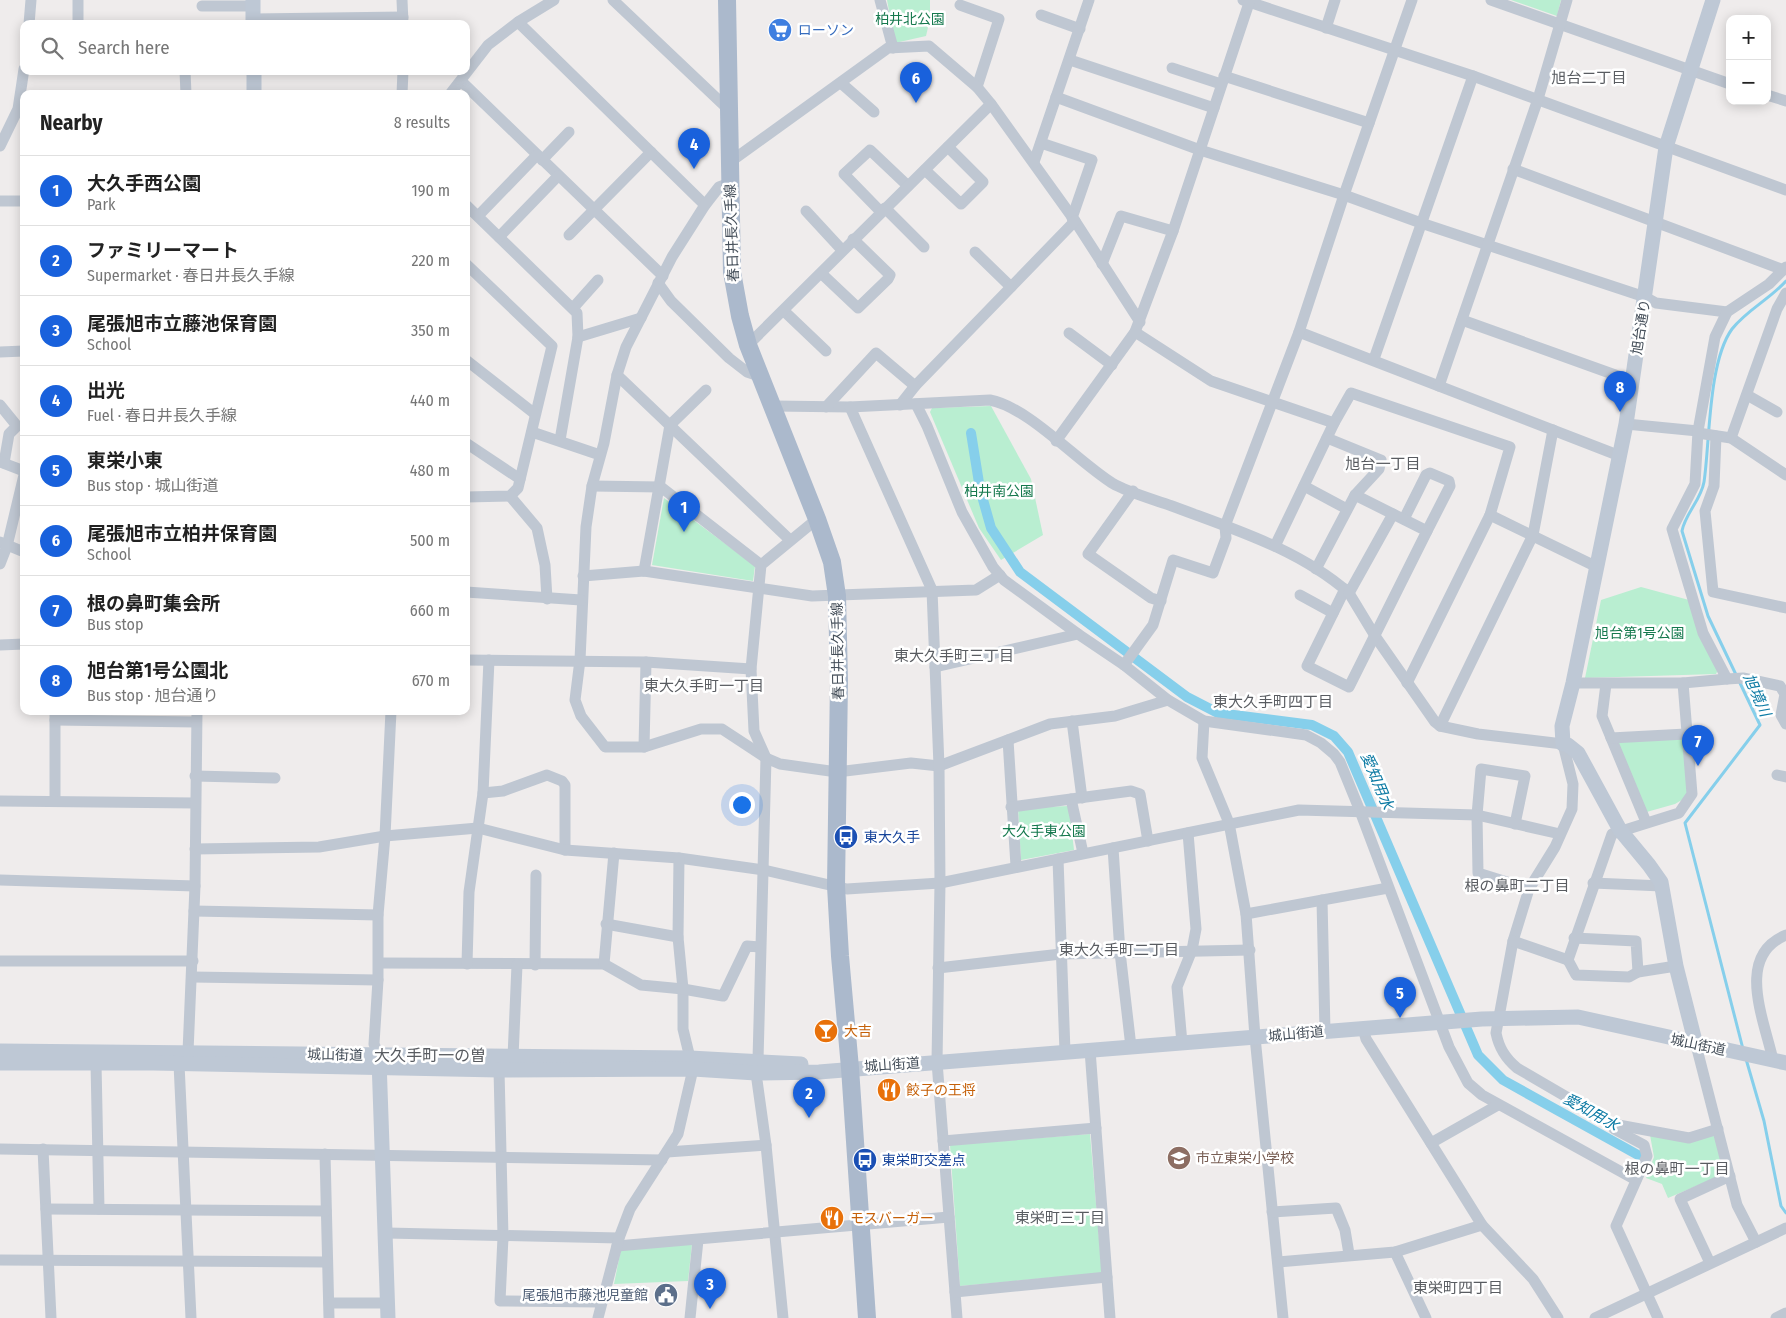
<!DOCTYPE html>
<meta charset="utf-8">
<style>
:root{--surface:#fff;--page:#f6f6f6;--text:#222;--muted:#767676;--line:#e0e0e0;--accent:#1961dc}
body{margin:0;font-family:"Fira Sans Condensed","Noto Sans JP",sans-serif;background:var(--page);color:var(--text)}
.controls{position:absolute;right:15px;top:15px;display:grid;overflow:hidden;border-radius:10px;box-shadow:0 2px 12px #0003}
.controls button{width:45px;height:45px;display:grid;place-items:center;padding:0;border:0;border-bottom:1px solid var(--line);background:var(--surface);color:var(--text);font:25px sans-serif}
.you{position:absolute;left:741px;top:804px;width:18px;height:18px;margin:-12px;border:4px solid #fff;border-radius:50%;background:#1a73e8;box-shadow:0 0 0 8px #1a73e833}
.badge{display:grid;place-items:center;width:32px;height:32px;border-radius:50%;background:var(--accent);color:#fff;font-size:16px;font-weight:700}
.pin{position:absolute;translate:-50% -41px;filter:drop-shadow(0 1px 2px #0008)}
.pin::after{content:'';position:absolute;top:26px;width:18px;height:15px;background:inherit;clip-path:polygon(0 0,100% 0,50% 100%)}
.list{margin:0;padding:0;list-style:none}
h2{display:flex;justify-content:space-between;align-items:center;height:65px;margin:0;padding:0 20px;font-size:21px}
h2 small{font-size:16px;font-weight:400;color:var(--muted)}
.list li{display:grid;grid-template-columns:32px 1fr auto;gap:15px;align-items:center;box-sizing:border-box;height:70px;padding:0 20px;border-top:1px solid var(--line)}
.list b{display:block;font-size:19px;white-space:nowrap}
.list p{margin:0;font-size:16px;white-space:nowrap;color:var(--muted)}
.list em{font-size:16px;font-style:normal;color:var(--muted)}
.icon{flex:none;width:28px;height:28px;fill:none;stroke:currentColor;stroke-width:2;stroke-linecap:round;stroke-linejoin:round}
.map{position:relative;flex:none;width:1786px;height:1318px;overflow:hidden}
.search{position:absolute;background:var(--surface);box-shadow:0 2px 12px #0003;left:20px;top:20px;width:450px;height:55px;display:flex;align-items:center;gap:12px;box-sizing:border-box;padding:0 18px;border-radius:10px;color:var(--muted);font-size:19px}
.panel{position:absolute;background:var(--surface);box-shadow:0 2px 12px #0003;left:20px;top:90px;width:450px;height:625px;border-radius:10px}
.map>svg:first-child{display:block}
.green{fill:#b9eed1}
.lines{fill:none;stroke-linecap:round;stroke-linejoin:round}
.stream{stroke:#86cfeb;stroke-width:3}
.canal{stroke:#86cfeb;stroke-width:10}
.street{stroke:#bfc7d2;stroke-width:11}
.secondary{stroke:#bec8d5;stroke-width:15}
.primary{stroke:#abb9cc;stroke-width:18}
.labels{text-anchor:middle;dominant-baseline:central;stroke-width:5;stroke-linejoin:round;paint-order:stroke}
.park-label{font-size:14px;fill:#16794e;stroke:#fff}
.shop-label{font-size:14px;fill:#366cbe;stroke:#fff;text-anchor:start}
.street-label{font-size:14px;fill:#444e59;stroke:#fff}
.transit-label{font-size:14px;fill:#164399;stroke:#fff;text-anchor:start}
.food-label{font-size:14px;fill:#c56008;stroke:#fff;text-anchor:start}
.education-label{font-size:14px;fill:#785e54;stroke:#fff;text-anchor:start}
.service-label{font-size:14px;fill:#4e5e75;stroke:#fff;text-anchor:end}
.neighbourhood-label{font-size:15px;fill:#595c61;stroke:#fff}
.water-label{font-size:15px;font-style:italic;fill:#0c7aa4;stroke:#fff}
.quarter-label{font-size:16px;fill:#595c61;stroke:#fff}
</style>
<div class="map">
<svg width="1786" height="1318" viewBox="0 0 1786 1318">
<rect width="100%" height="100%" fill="#efecec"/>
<!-- green -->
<g class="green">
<path d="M 887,0 L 930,0 L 930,19 L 926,36 L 895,43 Z"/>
<path d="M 1511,0 L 1561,0 L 1557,16 Z"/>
<path d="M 991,406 L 1031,479 L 1043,535 L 1001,560 L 979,528 L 930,412 L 932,408 Z"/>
<path d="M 664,498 L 755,566 L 753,581 L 652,565 Z"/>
<path d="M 1641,587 L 1689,600 L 1719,668 L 1716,674 L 1585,678 L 1601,600 Z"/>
<path d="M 1683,734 L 1692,794 L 1675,804 L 1643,813 L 1617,742 Z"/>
<path d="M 1069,806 L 1074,850 L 1021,860 L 1018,808 Z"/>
<path d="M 1715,1133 L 1727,1173 L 1668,1198 L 1662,1184 L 1646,1178 L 1654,1157 L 1650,1135 Z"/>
<path d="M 1090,1134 L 1102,1273 L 960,1286 L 950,1145 Z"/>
<path d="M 692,1244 L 688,1281 L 614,1284 L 621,1249 Z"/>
</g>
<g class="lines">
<!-- stream -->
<g class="stream">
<path d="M 1743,1049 L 1685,823 L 1760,725 L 1708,616 L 1682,531 C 1685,514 1701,500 1704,482 C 1710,442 1708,362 1732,329 C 1747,310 1770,299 1786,281"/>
<path d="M 1746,1059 L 1764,1121 L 1781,1206 L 1786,1213"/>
</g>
<!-- canal -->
<path class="canal" d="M 971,433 L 980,489 L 991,528 L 1020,572 L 1187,697 L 1218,713 L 1312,725 L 1334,736 L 1348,752 L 1478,1055 L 1503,1080 L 1638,1155"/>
<!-- street -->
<g class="street">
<path d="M 78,0 L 78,24"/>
<path d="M 402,0 L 403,23"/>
<path d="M 613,0 L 729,110"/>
<path d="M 880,0 L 893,48"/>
<path d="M 1243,0 L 1473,76 L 1786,190"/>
<path d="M 1491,0 L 1730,84"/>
<path d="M 960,5 L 999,19 L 977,87"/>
<path d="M 202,6 L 253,6"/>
<path d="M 1041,15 L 1080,29"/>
<path d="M 253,19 L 403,17"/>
<path d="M 518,22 L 705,205"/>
<path d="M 29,24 L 31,0"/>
<path d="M 1326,28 L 1335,0"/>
<path d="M 1070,60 L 1214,108"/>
<path d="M 1172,68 L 1221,84"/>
<path d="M 185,71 L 186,94"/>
<path d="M 1224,76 L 1369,123"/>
<path d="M 461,81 L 663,276"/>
<path d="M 841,83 L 874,112"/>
<path d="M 402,94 L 403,71"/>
<path d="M 450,94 L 488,45 L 518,22 L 554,0"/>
<path d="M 1767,95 L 1786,101"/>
<path d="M 1056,97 L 1200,150 L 1344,195 L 1421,223 L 1645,297 L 1656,303 L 1727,312"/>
<path d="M 1041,143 L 1092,160 L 1072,218"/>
<path d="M 0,146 L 18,109 L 24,69"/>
<path d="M 542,160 L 569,132"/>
<path d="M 730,162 L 888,48 L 929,46 L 977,87 L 991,104 L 1075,221 L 1140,322"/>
<path d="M 1034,162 L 1089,0"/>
<path d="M 1513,169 L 1784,270"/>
<path d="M 925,170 L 961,204 L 983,182 L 948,147"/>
<path d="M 730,183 L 719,187 L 705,205 L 672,257 L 626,347 L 617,375 L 604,443 L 592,486 L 586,527 L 580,660 L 575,700 L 581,716 L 605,747 L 644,747 L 701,729 L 722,729 L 766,758 L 780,764 L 837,772 L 911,763 L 939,766 L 1050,724 L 1115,716 L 1168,700"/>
<path d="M 0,201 L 24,201"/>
<path d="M 466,205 L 577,313 L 578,337 L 560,440"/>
<path d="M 885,208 L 924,247"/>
<path d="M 806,211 L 842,250"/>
<path d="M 881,212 L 844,174 L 870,150 L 908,186"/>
<path d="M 478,216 L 537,155"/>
<path d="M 569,235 L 651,152"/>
<path d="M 499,237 L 558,176"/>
<path d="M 975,252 L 1011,287"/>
<path d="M 466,264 L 552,346 L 518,488 L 510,496 L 466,497"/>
<path d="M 1102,264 L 1121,216 L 1173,231"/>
<path d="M 822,274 L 858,308 L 888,279 L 890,275 L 853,239"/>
<path d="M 658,283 L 671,301 L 729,358 L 747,372 L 762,377"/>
<path d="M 573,308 L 598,280"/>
<path d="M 784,311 L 826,351"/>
<path d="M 1462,320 L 1632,381"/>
<path d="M 1135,332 L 1211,381 L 1334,423"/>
<path d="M 1299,332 L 1620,456"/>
<path d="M 1069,333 L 1112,365"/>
<path d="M 578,337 L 641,318"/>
<path d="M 748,345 L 991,104"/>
<path d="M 0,352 L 24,351"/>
<path d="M 1374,359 L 1473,76"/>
<path d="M 466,360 L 535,414"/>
<path d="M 617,375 L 790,540"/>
<path d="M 1439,386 L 1538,99 L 1567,0"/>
<path d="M 1747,395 L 1777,412"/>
<path d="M 916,404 L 927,426 L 962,512 L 993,567 L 1004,580 L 1078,634 L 1124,665 L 1168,700 L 1204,721 L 1306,735 L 1321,743 L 1334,754 L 1340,762 L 1360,811 L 1449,1047 L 1468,1083 L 1482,1095 L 1636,1180"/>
<path d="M 0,405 L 17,426 L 9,434 L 4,463"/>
<path d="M 900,405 L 915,386 L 1075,221"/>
<path d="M 774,406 L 850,407 L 990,400 C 1028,407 1077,461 1112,483 C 1129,493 1153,499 1172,506 C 1233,529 1299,549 1349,593 L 1375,636 L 1435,722 L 1440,726 L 1478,734 L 1563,744 L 1573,784 L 1572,809 L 1555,847 L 1529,889 L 1513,941 L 1496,1033 C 1499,1048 1505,1058 1517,1068 L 1613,1124 L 1614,1129 L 1644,1145 L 1647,1156 L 1616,1226 L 1658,1318"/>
<path d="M 826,407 L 876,353 L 915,386"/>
<path d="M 850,407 L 932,590 L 939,766 L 940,883 L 937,1062 L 957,1318"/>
<path d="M 1626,424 L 1698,431"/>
<path d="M 532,432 L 600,455"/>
<path d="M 1698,433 L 1731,438 L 1786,475"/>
<path d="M 1716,436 L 1714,486 L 1705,511 L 1713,592 L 1786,608"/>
<path d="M 1731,438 L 1777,309 L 1786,293"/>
<path d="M 1056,441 L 1135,332 L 1173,231 L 1250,0"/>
<path d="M 466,443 L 520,479"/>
<path d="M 0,462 L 24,471"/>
<path d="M 592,486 L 661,487 L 761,565"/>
<path d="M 1304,486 L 1347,509"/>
<path d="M 1133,491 L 1088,554 L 1151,598 L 1161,601"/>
<path d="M 510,496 L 537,528 L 545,565 L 547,599"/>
<path d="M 1490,515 L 1597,567"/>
<path d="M 1404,519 L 1426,475 L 1430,473 L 1449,481 L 1450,486 L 1427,531"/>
<path d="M 0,542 L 24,552"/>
<path d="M 1275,546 L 1334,423 L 1351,393 L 1510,447 L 1490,515 L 1407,683"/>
<path d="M 0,564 L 7,546 L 24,475"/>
<path d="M 1316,569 L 1355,495 L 1379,469 L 1381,460 L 1327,438"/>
<path d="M 644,571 L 670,425 L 706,390"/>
<path d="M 583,576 L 644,571 L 812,596 L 976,590 L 1000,575"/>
<path d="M 1345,589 L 1307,666 L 1349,687 L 1427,531 L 1355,495"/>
<path d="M 466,592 L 581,600"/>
<path d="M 1349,593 L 1393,514"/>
<path d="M 1300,595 L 1333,613"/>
<path d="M 0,645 L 24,644"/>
<path d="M 466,660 L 646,662 L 751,669"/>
<path d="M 1124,665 L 1153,625 L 1173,560 L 1213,573 L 1226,538 L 1225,526 L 1299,332 L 1344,195 L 1412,0"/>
<path d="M 935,667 L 1078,634"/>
<path d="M 1727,679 L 1743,678 L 1780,686 L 1785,694 L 1781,715 L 1786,724"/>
<path d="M 1573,683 L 1683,683 L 1727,679 L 1703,633 L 1672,529 L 1695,484 L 1698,431 L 1715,337 L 1727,312 L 1769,284 L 1786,267"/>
<path d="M 1606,684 L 1602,716 L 1646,822"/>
<path d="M 55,711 L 55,800"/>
<path d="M 55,720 L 196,722"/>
<path d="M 1072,721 L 1082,798"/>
<path d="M 1204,721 L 1202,758 L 1229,823 L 1246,914 L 1255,1037 L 1283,1318"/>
<path d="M 1440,726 L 1533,535 L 1553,430"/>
<path d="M 1611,738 L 1686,734"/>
<path d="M 1008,740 L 1016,866"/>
<path d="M 644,747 L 646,662"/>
<path d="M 1777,775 L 1786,777"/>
<path d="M 195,776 L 275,778"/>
<path d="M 483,793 L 503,791 L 547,775 L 562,781 L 565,785 L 565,850"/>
<path d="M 1071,799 L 1083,853"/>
<path d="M 0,801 L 195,803"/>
<path d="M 1011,807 L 1131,791 L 1140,794 L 1148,841"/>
<path d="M 1515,824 L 1525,776 L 1481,769 L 1477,815 L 1478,873 L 1529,889"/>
<path d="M 1113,848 L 1120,952 L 1131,1047"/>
<path d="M 195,849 L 319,847 L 385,836 L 478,828 L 565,850 L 679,858 L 764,870 L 847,889 L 940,883 L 1299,810 L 1477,815 L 1560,834"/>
<path d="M 679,858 L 678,937 L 683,989 L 683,1029 L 690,1058"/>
<path d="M 1058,859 L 1065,1052"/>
<path d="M 0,880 L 195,886"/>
<path d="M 1593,883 L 1662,886"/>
<path d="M 1322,900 L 1325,1031"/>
<path d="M 194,911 L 378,915"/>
<path d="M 1246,914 L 1388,888"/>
<path d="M 606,924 L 678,937"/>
<path d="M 1574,938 L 1636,941 L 1638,972"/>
<path d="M 1513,941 L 1568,960"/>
<path d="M 0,961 L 193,961"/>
<path d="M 379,963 L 604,964 L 641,985 L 683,989 L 723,996 L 747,946 L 760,947"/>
<path d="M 467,964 L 469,892 L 483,793 L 489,660"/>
<path d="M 604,964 L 614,853"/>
<path d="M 535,965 L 536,875"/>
<path d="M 1676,966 L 1638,972 L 1629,977 L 1576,975 L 1568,960 L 1612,834 L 1679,813 L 1692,794 L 1683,683"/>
<path d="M 938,968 L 1061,954 L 1250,950"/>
<path d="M 192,977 L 378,980"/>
<path d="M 1363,1028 L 1366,1039 L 1482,1225 L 1533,1279 L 1558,1318"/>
<path d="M 1182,1043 L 1177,987 L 1192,950 L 1196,929 L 1188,833"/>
<path d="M 1696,1045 L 1737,1205 L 1756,1242"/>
<path d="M 1090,1050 L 1110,1318"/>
<path d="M 188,1052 L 195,886 L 197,711"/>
<path d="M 379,1055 L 374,1044 L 378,980 L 378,915 L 385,836 L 391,711"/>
<path d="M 513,1057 L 517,965"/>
<path d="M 758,1060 L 766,758 L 754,731 L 751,669 L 761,565 L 817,519"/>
<path d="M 1773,1060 C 1764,1019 1735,956 1786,935"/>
<path d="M 96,1063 L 99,1209"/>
<path d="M 179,1064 L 191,1318"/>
<path d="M 499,1070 L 503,1237 L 500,1301 L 600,1302"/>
<path d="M 756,1073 L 766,1145 L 783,1318"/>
<path d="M 1613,1124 L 1689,1138 L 1718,1129"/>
<path d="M 943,1141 L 1096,1128"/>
<path d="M 1431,1143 L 1498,1105"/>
<path d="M 0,1149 L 662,1160"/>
<path d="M 43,1149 L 51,1318"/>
<path d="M 667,1152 L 766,1145"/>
<path d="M 325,1154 L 329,1318"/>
<path d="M 46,1209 L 326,1211"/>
<path d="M 1272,1212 L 1336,1208 L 1345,1230 L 1349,1254"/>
<path d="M 387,1233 L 619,1238"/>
<path d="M 617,1246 L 949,1217"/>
<path d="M 1395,1252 L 1426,1318"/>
<path d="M 0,1260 L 327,1262"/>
<path d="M 1278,1262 L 1395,1252 L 1482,1225"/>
<path d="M 1710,1263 L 1680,1199 L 1730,1176"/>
<path d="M 955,1292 L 1107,1277"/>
<path d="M 329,1303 L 388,1303"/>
<path d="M 598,1318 L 619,1238 L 630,1209 L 678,1134 L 693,1069"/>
<path d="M 690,1318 L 698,1240"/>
<path d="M 1595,1318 L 1786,1228"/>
<path d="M 1776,1318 L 1786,1313"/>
</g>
<!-- secondary -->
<g class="secondary">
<path d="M 253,0 L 253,24"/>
<path d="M 254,71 L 254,94"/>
<path d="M 1696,1045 L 1676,966 L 1661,882 L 1649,865 L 1620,830 L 1578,753 L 1568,745 L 1563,744 L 1562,726 L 1573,683 L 1626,424 L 1666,147 L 1713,0"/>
<path d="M 0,1051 L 690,1058 L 801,1064"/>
<path d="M 379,1060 L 388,1318"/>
<path d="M 0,1063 L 153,1063 L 499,1070 L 693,1069 L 756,1073 L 819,1072 L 1482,1019 L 1578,1017 L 1786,1063"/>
</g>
<!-- primary -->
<path class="primary" d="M 727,0 L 732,272 L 740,316 L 748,345 L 817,519 L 832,562 L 837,596 L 839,681 L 836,886 L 840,956 L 850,1068 L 867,1318"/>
</g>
<!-- icons -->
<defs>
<g id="supermarket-disc" transform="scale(1.25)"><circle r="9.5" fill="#3f7fe0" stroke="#fff"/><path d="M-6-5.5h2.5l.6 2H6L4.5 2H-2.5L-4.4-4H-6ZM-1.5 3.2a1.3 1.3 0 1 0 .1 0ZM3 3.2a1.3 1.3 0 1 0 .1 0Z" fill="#fff"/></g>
<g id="bus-disc" transform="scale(1.25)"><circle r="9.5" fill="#1a4fb4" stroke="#fff"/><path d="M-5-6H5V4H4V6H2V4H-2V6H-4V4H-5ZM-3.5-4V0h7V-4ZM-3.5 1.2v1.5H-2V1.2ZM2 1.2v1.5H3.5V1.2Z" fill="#fff"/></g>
<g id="bar-disc" transform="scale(1.25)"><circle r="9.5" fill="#e8710a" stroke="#fff"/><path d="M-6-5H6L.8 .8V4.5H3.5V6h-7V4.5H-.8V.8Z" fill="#fff"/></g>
<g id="restaurant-disc" transform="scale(1.25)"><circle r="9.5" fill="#e8710a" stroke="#fff"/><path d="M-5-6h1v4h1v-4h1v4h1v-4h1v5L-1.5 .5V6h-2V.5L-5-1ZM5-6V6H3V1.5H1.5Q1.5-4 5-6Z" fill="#fff"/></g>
<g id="school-disc" transform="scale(1.25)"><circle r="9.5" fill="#8d6e63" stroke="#fff"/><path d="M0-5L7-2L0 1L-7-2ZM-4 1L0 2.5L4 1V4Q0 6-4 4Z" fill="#fff"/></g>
<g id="civic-disc" transform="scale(1.25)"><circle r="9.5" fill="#5c6f8a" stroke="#fff"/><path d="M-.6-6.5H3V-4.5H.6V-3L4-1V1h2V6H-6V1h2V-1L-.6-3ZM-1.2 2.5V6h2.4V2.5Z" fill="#fff"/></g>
</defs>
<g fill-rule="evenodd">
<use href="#supermarket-disc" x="780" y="30"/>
<use href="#bus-disc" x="846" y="837"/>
<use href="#bar-disc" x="826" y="1031"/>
<use href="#restaurant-disc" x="889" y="1090"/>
<use href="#school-disc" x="1179" y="1158"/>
<use href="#bus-disc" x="865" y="1160"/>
<use href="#restaurant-disc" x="832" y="1218"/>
<use href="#civic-disc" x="666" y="1295"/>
</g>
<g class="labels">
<!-- park labels -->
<g class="park-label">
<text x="910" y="19">柏井北公園</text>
<text x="999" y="491">柏井南公園</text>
<text x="1640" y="633">旭台第1号公園</text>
<text x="1044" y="831">大久手東公園</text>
</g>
<!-- shop labels -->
<g class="shop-label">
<text x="798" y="30">ローソン</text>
</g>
<!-- street labels -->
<g class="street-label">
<text transform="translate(732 233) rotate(-92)">春日井長久手線</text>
<text transform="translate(1641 327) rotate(-81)">旭台通り</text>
<text transform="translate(838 651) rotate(-91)">春日井長久手線</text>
<text transform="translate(1296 1034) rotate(-5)">城山街道</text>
<text transform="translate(1698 1045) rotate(12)">城山街道</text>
<text transform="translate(335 1055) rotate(1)">城山街道</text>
<text transform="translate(892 1065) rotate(-4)">城山街道</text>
</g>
<!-- transit labels -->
<g class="transit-label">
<text x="864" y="837">東大久手</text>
<text x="882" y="1160">東栄町交差点</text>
</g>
<!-- food labels -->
<g class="food-label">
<text x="844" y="1031">大吉</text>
<text x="906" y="1090">餃子の王将</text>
<text x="850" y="1218">モスバーガー</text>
</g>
<!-- education labels -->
<g class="education-label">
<text x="1196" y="1158">市立東栄小学校</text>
</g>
<!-- service labels -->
<g class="service-label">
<text x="648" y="1295">尾張旭市藤池児童館</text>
</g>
<!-- neighbourhood labels -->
<g class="neighbourhood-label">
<text x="1589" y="78">旭台二丁目</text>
<text x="1383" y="464">旭台一丁目</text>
<text x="954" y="656">東大久手町三丁目</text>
<text x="704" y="686">東大久手町一丁目</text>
<text x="1273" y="702">東大久手町四丁目</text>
<text x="1517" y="886">根の鼻町二丁目</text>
<text x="1119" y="950">東大久手町二丁目</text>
<text x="1677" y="1169">根の鼻町一丁目</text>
<text x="1060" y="1218">東栄町三丁目</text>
<text x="1458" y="1288">東栄町四丁目</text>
</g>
<!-- water labels -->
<g class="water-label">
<text transform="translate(1757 695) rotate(66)">旭境川</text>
<text transform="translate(1377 781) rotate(67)">愛知用水</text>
<text transform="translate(1591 1112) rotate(29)">愛知用水</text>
</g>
<!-- quarter labels -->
<g class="quarter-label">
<text x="430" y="1055">大久手町一の曽</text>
</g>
</g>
</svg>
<div class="controls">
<button>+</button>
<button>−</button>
</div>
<div class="you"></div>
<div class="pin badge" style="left:684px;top:532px">1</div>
<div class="pin badge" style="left:809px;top:1118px">2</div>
<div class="pin badge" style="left:710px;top:1309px">3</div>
<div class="pin badge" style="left:694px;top:169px">4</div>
<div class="pin badge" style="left:1400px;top:1018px">5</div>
<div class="pin badge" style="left:916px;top:103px">6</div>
<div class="pin badge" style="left:1698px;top:766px">7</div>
<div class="pin badge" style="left:1620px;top:412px">8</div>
<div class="search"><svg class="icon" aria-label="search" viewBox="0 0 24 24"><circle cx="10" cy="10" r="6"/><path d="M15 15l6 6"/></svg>Search here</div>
<section class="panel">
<h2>Nearby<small>8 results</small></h2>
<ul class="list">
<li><span class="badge">1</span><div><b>大久手西公園</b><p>Park</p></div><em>190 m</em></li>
<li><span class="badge">2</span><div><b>ファミリーマート</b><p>Supermarket · 春日井長久手線</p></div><em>220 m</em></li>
<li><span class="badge">3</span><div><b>尾張旭市立藤池保育園</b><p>School</p></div><em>350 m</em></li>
<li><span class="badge">4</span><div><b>出光</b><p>Fuel · 春日井長久手線</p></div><em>440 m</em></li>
<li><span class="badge">5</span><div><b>東栄小東</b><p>Bus stop · 城山街道</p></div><em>480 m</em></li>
<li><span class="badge">6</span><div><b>尾張旭市立柏井保育園</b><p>School</p></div><em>500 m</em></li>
<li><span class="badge">7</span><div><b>根の鼻町集会所</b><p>Bus stop</p></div><em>660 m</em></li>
<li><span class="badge">8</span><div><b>旭台第1号公園北</b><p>Bus stop · 旭台通り</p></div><em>670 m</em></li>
</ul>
</section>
</div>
